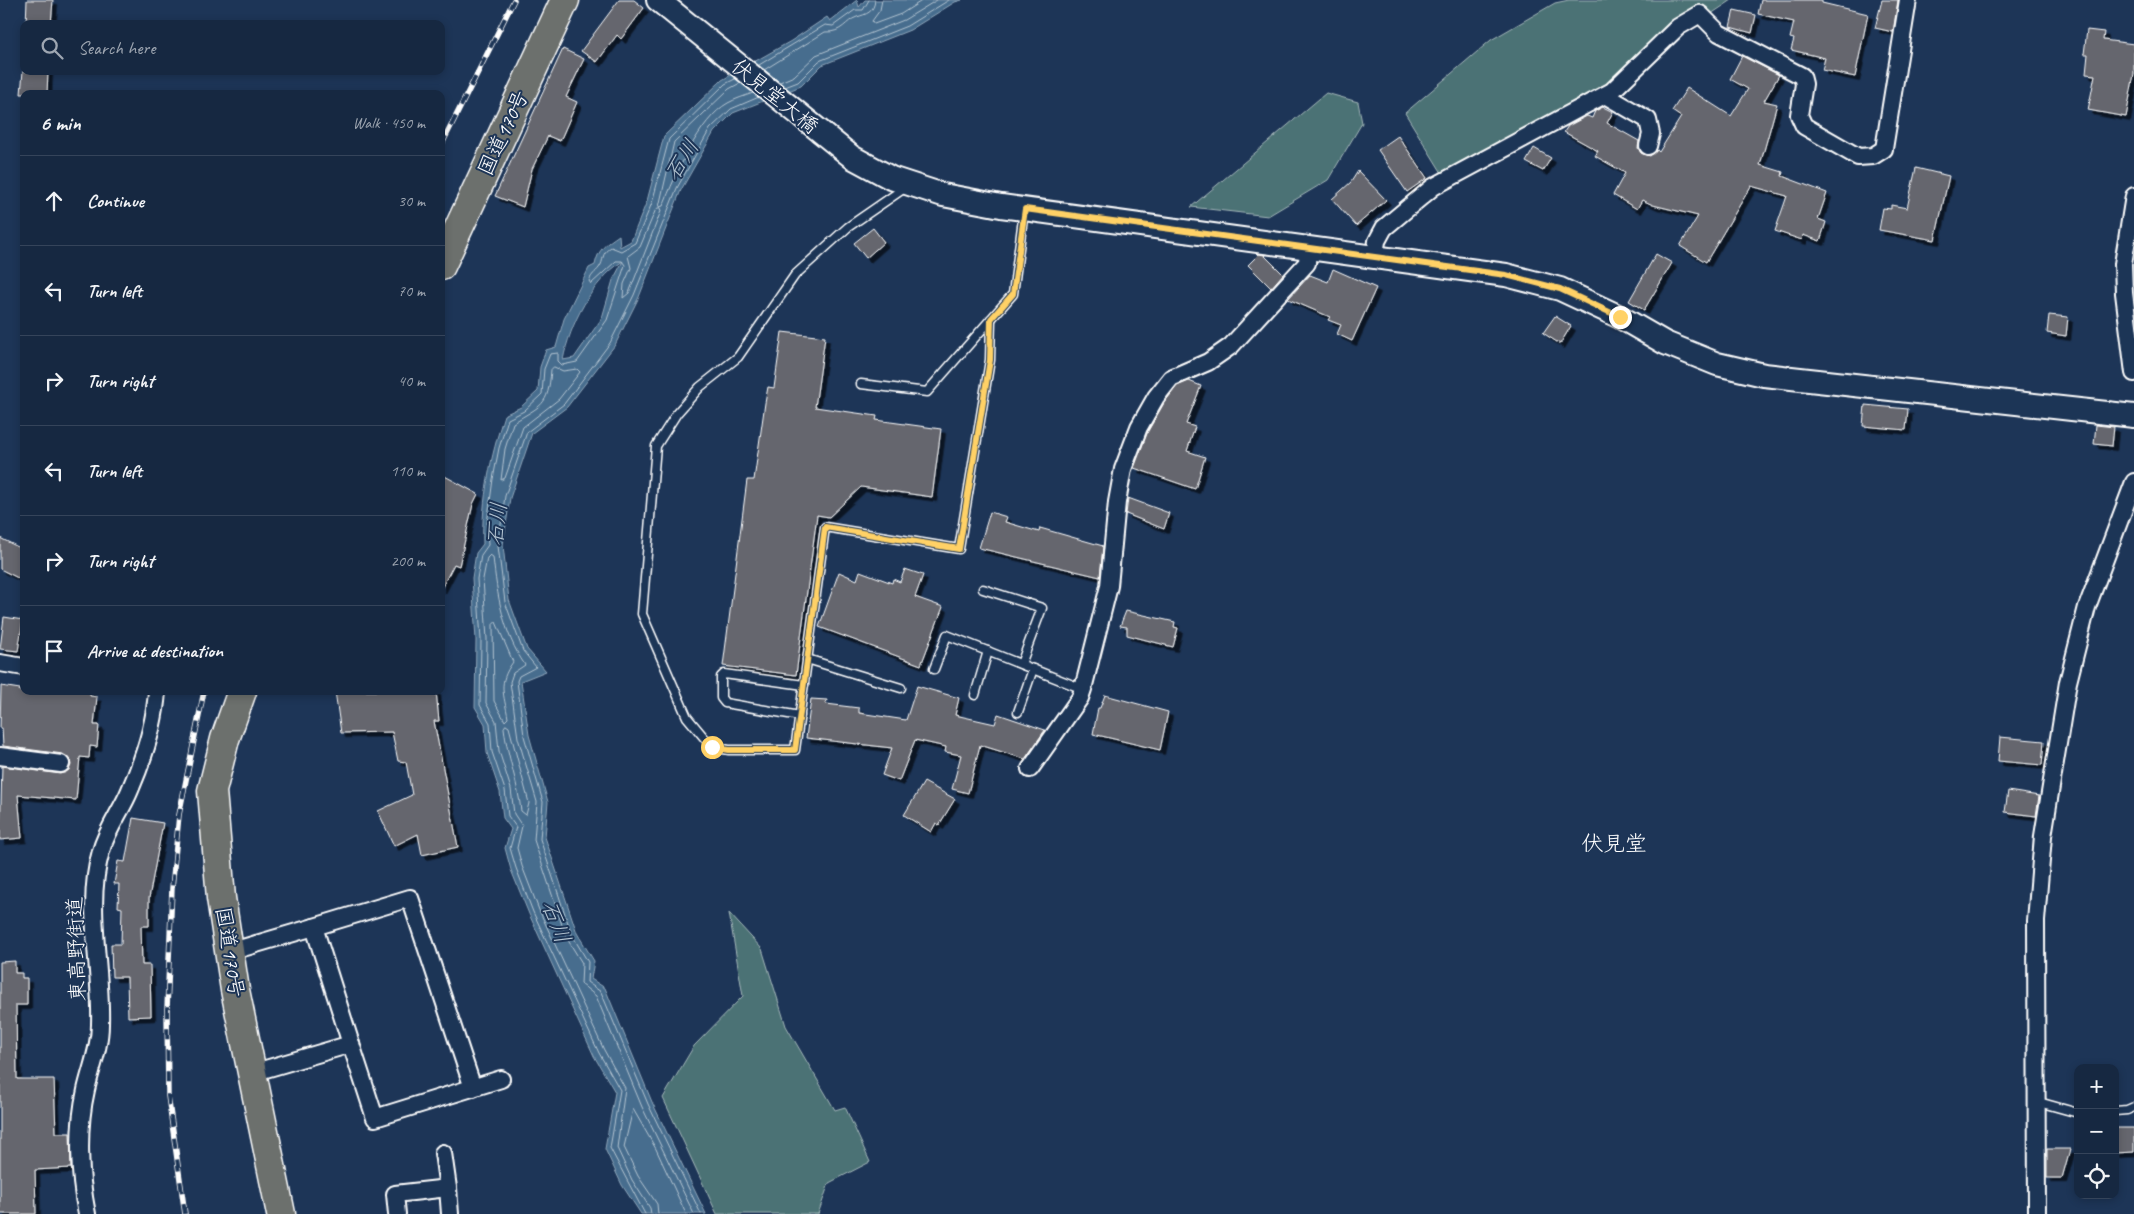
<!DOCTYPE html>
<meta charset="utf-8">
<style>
:root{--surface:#162841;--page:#23344c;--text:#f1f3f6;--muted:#9ea6b1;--line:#35445a}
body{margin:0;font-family:Caveat,"Klee One",sans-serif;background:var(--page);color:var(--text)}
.controls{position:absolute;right:15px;bottom:15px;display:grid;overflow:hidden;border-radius:10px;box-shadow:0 2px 8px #0003}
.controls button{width:45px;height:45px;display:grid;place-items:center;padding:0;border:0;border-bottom:1px solid var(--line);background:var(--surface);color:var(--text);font:25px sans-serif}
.stop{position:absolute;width:15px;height:15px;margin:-11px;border:4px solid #ffd166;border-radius:50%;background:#fff}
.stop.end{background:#ffd166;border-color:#fff;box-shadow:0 1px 5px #0008}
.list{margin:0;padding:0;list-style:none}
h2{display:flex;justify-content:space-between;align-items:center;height:65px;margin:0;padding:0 20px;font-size:21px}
h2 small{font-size:16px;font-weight:400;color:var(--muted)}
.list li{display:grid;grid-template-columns:32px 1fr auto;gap:15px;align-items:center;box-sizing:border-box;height:90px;padding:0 20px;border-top:1px solid var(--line)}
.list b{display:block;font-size:19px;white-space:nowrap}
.list em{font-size:16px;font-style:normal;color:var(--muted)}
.icon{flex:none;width:28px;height:28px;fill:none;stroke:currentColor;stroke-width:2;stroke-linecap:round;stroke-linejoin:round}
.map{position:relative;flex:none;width:2134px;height:1214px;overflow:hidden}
.search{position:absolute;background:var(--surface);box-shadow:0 2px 8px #0003;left:20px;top:20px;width:425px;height:55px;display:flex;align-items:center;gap:12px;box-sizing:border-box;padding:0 18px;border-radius:10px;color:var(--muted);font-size:19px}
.panel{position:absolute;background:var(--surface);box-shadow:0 2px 8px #0003;left:20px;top:90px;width:425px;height:605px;border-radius:10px}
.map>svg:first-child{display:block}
.green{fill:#4b7274;stroke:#a5b8ba}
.water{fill:#466d8e;stroke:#90a7bb;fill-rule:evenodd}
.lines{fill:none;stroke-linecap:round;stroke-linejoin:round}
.shore{stroke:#b5c5d2;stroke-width:1}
.building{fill:#65666e;stroke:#fff;filter:url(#shadow)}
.lane-casing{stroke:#fff;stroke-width:11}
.street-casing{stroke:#fff;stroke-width:20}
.secondary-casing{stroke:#fff;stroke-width:26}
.highway-casing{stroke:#fff;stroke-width:31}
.lane{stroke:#1d3557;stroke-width:8}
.street{stroke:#1d3557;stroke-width:16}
.secondary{stroke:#1d3557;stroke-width:22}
.highway{stroke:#6c706d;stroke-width:28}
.rail-casing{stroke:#fff;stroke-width:5.5}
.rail{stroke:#1d3557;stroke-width:4;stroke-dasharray:11;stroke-linecap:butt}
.route{stroke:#ffd166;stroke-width:6}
.labels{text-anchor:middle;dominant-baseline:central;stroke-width:4;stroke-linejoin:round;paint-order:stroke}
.street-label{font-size:21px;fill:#fff;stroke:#1d3557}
.water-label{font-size:22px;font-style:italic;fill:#b5c5d2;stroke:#1d3557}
.neighbourhood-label{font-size:22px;fill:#fff;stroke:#1d3557}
</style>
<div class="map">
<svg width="2134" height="1214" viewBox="0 0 2134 1214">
<defs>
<filter id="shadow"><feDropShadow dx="4.5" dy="4.5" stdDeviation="0" flood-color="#0009"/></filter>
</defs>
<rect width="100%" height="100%" fill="#1d3557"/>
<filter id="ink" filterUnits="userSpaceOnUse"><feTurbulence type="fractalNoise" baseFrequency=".02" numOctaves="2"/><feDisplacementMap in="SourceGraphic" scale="10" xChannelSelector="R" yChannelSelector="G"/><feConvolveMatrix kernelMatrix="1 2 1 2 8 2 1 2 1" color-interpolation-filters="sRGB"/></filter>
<g filter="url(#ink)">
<!-- green -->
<g class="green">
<path d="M 1569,0 L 1732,0 L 1600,88 L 1442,173 L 1405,113 L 1491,40 L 1555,3 Z"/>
<path d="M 1326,93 L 1358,102 L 1362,123 L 1328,180 L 1268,216 L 1191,207 Z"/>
<path d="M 729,913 L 762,949 L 786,1026 L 835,1110 L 845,1107 L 870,1162 L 829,1183 L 818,1214 L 717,1214 L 663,1098 L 694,1046 L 743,996 Z"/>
</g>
<!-- water -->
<path class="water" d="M 857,0 L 859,7 L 865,0 L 962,0 L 955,2 L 910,30 L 822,65 L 801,86 L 733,113 L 714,132 L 681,190 L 639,297 L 615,345 L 567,407 L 532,433 L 510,498 L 503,545 L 509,600 L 527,649 L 546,671 L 521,681 L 529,735 L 548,802 L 545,837 L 577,933 L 594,961 L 591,979 L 605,988 L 652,1102 L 706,1214 L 641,1214 L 622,1185 L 605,1149 L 615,1092 L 594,1056 L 529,914 L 511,870 L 505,848 L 511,829 L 503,818 L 500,792 L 487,753 L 485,724 L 475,707 L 476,640 L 472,578 L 476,553 L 483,544 C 481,500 491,456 504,415 L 521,407 L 538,391 L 540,367 L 546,350 L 556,347 L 564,319 L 589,268 L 595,265 C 598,249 606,244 619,235 L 620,247 L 631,241 L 647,201 L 664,136 L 722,80 L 791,41 L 827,17 L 830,21 ZM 623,261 L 613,280 L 602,318 L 574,358 L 563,360 C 570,324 592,281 623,261 Z"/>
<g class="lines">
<!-- shore -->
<g class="shore">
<path d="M 882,0 L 880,10 L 872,21 L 874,24 L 901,14 L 923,0"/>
<path d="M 759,65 L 825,25 L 833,26 L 855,10 L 863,10 L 869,0"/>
<path d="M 764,70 L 825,32 C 843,33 845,21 857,17 C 866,14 874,13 875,0"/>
<path d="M 780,82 L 794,76 L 816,55 L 904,20 L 937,0"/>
<path d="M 740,83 L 729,89 L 674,142 L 659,207 L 663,206 C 675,176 699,119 728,103 C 735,99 745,96 753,93"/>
<path d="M 785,87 L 798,82 L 819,61 L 907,26 L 949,0"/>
<path d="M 660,208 L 661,211 L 629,293 L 623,298 L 624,284 L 631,268 L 628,256 L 640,247 L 656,209 Z"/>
<path d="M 554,367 L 563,371 L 577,369 L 580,372 L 559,399 L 523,427 L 505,478 L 501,480 L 505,449 L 513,423 C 542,404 548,408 551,370 Z"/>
<path d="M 496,622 L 513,662 C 497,684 504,693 508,718 L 505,721 L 494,701 L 493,625 Z"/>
<path d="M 506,725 L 509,727 L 529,803 L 526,815 L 521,811 C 518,782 507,756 504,728 Z"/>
<path d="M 645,1214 L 610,1148 L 620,1090 L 599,1053 L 533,912 L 516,868 L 510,848 L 516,827 L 508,816 L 505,790 L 492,752 L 490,723 L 480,705 L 481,640 L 477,579 L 481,555 L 488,545 L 487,524 L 493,479 L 499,448 L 508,419 L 524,411 L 542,394 L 544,369 L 550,354 L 558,353 L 558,361 L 562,365 L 577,362 L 607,320 L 625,265 L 622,261 L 616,261 L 591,284 L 589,281 C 592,274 595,273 599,268 C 605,260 600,254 611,247 L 621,251 L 635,243 L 652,203 L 669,139 L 725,84 L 735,79"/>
<path d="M 651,1214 L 650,1208 L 632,1180 L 617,1148 L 625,1088 L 604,1050 L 539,910 L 522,866 L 517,848 L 522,826 L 514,814 L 511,789 L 499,751 L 496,721 L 486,703 L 487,639 L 483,579 L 487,558 L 490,555 L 493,557 C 497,595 503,633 525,665 L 513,673 L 510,682 L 518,738 L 537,802 L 534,840 L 566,937 L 582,963 L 581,984 L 596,996 L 642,1107 L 694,1214"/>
<path d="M 658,1214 L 657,1204 L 638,1176 L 624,1147 L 633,1109 L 656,1149 L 686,1214"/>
<path d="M 701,1214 L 648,1104 L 601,992 L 587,982 L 588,962 L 572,935 L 540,839 L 543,802 L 524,736 L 517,681 L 519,676 L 536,667 L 523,651 L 505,602 L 498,546 L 505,496 L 527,432 L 564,404 L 610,343 L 634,295 L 677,188 L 710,129 L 731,109 L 759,97"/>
</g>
</g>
<!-- building -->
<g class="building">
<path d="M 27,0 L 53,0 L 51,24 L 26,24 Z"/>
<path d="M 619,0 L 634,0 L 644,8 L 621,39 L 617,35 L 597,62 L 581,51 Z"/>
<path d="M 1761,0 L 1822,0 L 1822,3 L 1868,14 L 1855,77 L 1822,70 L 1825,58 L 1791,50 L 1794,39 L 1790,38 L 1794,22 L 1758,14 Z"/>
<path d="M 1882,0 L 1898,0 L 1893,32 L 1875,28 Z"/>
<path d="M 1734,10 L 1756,15 L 1752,33 L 1730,27 Z"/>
<path d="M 2087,30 L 2104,32 L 2103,40 L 2134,44 L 2134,74 L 2126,117 L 2088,110 L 2095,75 L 2086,74 L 2088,54 L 2084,54 Z"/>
<path d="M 563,49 L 584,59 L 566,97 L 577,102 L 560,141 L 548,136 L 532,169 L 523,207 L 495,196 Z"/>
<path d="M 1742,56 L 1779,75 L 1764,101 L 1777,104 L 1760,165 L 1783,172 L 1782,176 L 1827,193 L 1818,219 L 1826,222 L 1820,241 L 1803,235 L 1802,240 L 1775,231 L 1787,196 L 1751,186 L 1706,262 L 1680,246 L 1698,216 L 1653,205 L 1642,200 L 1637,209 L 1613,195 L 1625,173 L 1595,156 L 1598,151 L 1564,132 L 1568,126 L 1587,116 L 1592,118 L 1595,111 L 1603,107 L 1613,112 L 1607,123 L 1639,141 L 1638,148 L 1641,153 L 1650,156 L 1657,150 L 1659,152 L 1681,117 L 1672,111 L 1687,88 L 1731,116 L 1748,89 L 1730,79 Z"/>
<path d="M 23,71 L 48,71 L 47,94 L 21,94 Z"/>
<path d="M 1398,136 L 1427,178 L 1407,192 L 1378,150 Z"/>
<path d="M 1534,148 L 1551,158 L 1543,171 L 1526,162 Z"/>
<path d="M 1916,168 L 1949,176 L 1935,240 L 1879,230 L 1883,208 L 1891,209 L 1891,205 L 1907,208 Z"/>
<path d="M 1358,171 L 1386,200 L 1356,226 L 1332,199 L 1351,182 Z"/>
<path d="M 873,228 L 884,242 L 866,258 L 854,243 Z"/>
<path d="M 1259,254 L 1264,255 L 1283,274 L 1271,288 L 1248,265 Z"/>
<path d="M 1656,254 L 1672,263 L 1644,310 L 1629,301 Z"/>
<path d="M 1333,269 L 1376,288 L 1352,341 L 1337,334 L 1341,325 L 1328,320 L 1330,317 L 1288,299 L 1310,275 L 1328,282 Z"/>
<path d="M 2049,315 L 2068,317 L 2066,336 L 2047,333 Z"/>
<path d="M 1555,316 L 1571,326 L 1560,344 L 1543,333 Z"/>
<path d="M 782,332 L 825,337 L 815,407 L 877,416 L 876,420 L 941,429 L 932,497 L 861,487 L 829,517 L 817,515 L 796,675 L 723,666 L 747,480 L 754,480 L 765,403 L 768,387 L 774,388 Z"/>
<path d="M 1189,381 L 1201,386 L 1186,424 L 1195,427 L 1187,451 L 1205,457 L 1195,489 L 1134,468 L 1148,431 L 1164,403 L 1177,386 Z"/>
<path d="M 1865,405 L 1908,409 L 1906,430 L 1863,426 Z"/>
<path d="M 2096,425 L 2114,427 L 2112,446 L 2094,444 Z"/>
<path d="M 441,474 L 478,494 L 473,504 L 459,566 L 454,564 L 441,589 Z"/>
<path d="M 1128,498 L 1169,513 L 1164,529 L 1126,514 Z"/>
<path d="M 990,512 L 1007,517 L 1005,522 L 1039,532 L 1040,528 L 1103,546 L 1100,577 L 979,548 Z"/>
<path d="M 0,538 L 24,550 L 24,581 L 0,569 Z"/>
<path d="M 905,569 L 923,575 L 915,597 L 943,607 L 921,665 L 819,627 L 839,572 L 857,580 L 860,571 L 892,583 L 893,579 L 900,582 Z"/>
<path d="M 1126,611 L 1175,622 L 1174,627 L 1178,628 L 1173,647 L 1127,635 L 1127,627 L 1120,626 Z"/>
<path d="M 4,617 L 23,620 L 18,651 L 0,649 Z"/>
<path d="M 1,686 L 20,689 L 19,691 L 90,691 L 90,696 L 97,697 L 94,725 L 99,725 L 97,747 L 90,746 L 89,758 L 80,757 L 76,800 L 18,795 L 22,838 L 0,840 L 2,766 L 60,774 L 69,770 L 71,765 L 70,760 L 63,754 L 3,746 L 2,728 L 0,728 Z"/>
<path d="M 917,686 L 959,698 L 955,715 L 995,724 L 998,714 L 1045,730 L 1025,759 L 980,745 L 968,793 L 952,789 L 961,755 L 945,752 L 946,747 L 915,740 L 899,781 L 882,775 L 892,748 L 806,738 L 811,699 L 827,700 L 826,704 L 859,708 L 859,713 L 906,720 Z"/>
<path d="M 335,691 L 436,691 L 439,721 L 434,721 L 458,847 L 422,855 L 418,834 L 394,846 L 378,811 L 412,795 L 406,762 L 398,761 L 392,732 L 341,733 Z"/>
<path d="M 1105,695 L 1168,712 L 1160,750 L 1093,734 L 1098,708 L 1100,708 Z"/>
<path d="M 2000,737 L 2044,741 L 2042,765 L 1998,761 Z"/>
<path d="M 924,782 L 955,799 L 939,825 L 936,823 L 931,832 L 904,815 Z"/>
<path d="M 2008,791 L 2039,796 L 2036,816 L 2005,812 Z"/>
<path d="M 133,818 L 163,823 L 149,898 L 149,926 L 141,926 L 142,965 L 150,965 L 151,1016 L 128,1017 L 127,977 L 112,977 L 111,944 L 121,944 L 122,908 L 118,907 L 119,884 L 114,884 L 118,861 L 125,862 Z"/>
<path d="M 15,961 L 15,973 L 22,973 L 22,978 L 27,978 L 27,1005 L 16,1005 L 17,1079 L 54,1079 L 56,1133 L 70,1133 L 71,1168 L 35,1170 L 36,1214 L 0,1214 L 0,962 Z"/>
<path d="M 2115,1128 L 2134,1128 L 2134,1152 L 2115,1153 Z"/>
<path d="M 2047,1149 L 2070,1149 L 2062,1178 L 2047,1178 Z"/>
</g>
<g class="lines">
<!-- lane casing -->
<g class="lane-casing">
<g id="lane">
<path d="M 906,187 L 848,227 L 795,275 L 738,357 L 700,387 L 677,413 L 656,446 L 642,614 L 687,717 L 712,747 L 729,750 L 795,750 L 825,527 L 959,549 L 990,360 L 991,319"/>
<path d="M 861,384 L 927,392 L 1013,294 L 1024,211"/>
<path d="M 983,589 L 1042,608 L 1021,664"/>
<path d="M 807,659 L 901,688"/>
<path d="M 934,669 L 947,635 L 1083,689"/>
<path d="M 975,695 L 988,651"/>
<path d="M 1018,712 L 1033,669"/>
<path d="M 800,716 L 725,703 L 721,698 L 721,677 L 724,674 L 804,685"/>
<path d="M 2035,1101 L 2078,1113"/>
<path d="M 2115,1111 L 2127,1110 L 2134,1107"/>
</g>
</g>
<!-- street casing -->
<g class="street-casing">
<g id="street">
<path d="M 1605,95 L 1648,120 L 1651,134 L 1648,146"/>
<path d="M 2134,196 L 2123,264 L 2124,293 L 2134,373"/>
<path d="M 1375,256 L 1377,241 L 1384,228 L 1433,187 L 1612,91 L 1678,27 L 1700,14 L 1719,33 L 1802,76 L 1804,84 L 1799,115 L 1804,126 L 1858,157 L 1873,156 L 1884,149 L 1908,0"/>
<path d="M 0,663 L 24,667"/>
<path d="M 0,756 L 61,764"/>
<path d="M 1030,769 L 1080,698 L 1083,689 L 1109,586 L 1117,502 L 1123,469 L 1139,427 L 1156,397 L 1171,378 L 1208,362 L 1231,346 L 1307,263 L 1308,247"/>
<path d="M 229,952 L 314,927"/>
<path d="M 351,1044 L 314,927 L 410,898 L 473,1088"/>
<path d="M 252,1073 L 351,1044 L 375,1118 L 501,1079"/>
<path d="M 448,1188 L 450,1214"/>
<path d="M 87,1214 C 79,1175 77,1129 86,1090 C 91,1068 100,1047 100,1024 C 102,967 85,906 101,851 C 107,829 122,810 130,790 C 143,760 155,724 157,691"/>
<path d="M 397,1214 L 395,1194 L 448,1188 L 443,1153"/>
<path d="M 2037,1214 L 2036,921 L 2043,836 L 2068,682 L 2087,607 L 2134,482"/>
</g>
</g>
<!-- secondary casing -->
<g class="secondary-casing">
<path id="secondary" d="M 658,0 L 852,157 L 891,178 L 943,195 L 1001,206 L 1506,275 L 1560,289 L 1620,317 L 1665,343 L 1717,364 L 1764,375 L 2134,416"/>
</g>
<!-- highway casing -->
<g class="highway-casing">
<g id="highway">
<path d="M 441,266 L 565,0"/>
<path d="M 242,691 L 225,739 L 212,791 L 221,898 L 235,990 L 281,1214"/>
</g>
</g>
<!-- lane -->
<use href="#lane" class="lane"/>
<!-- street -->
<use href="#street" class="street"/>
<!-- secondary -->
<use href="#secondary" class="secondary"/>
<!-- highway -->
<use href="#highway" class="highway"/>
<!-- rail casing -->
<g class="rail-casing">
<g id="rail">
<path d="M 441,146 L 514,0"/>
<path d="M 185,1214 L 168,1096 L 167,1009 L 172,888 L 179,815 L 204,691"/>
</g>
</g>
<!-- rail -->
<use href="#rail" class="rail"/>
</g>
</g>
<g class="lines" filter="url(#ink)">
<!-- route -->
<path class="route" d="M 712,747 L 729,750 L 795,750 L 825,527 L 959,549 L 990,360 L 991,319 L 1013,294 L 1025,209 L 1506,275 L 1560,289 L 1620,317"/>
</g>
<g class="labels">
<!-- street labels -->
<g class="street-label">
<text transform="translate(775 96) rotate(39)">伏見堂大橋</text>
<text transform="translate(503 133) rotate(-65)">国道170号</text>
<text transform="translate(76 949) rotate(-92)">東高野街道</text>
<text transform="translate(230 952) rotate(81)">国道170号</text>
</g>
<!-- water labels -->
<g class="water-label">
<text transform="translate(682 160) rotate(-58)">石川</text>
<text transform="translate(497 524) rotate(-84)">石川</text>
<text transform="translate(556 922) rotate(69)">石川</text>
</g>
<!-- neighbourhood labels -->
<g class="neighbourhood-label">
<text x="1614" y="844">伏見堂</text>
</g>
</g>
</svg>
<div class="controls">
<button>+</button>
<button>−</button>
<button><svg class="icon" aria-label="locate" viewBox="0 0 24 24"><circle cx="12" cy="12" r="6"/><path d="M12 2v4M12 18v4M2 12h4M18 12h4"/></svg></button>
</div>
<div class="stop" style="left:712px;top:747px"></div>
<div class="stop end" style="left:1620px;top:317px"></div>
<div class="search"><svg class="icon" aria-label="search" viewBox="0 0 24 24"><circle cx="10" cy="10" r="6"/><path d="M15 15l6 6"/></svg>Search here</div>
<section class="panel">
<h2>6 min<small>Walk · 450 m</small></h2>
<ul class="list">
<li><svg class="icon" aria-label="ahead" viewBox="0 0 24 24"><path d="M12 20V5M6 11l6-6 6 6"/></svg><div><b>Continue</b></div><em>30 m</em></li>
<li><svg class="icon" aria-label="left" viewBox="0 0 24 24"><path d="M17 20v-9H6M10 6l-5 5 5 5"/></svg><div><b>Turn left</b></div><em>70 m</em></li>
<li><svg class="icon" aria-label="right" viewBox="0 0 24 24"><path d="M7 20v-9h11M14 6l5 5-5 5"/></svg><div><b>Turn right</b></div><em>40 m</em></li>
<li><svg class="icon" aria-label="left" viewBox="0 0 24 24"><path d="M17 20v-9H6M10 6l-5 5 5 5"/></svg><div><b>Turn left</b></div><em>110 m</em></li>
<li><svg class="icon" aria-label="right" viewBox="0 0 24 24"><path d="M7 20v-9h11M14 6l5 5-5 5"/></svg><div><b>Turn right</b></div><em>200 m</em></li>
<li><svg class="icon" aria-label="arrive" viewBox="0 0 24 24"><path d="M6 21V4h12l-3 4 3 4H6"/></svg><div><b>Arrive at destination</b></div></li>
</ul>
</section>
</div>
